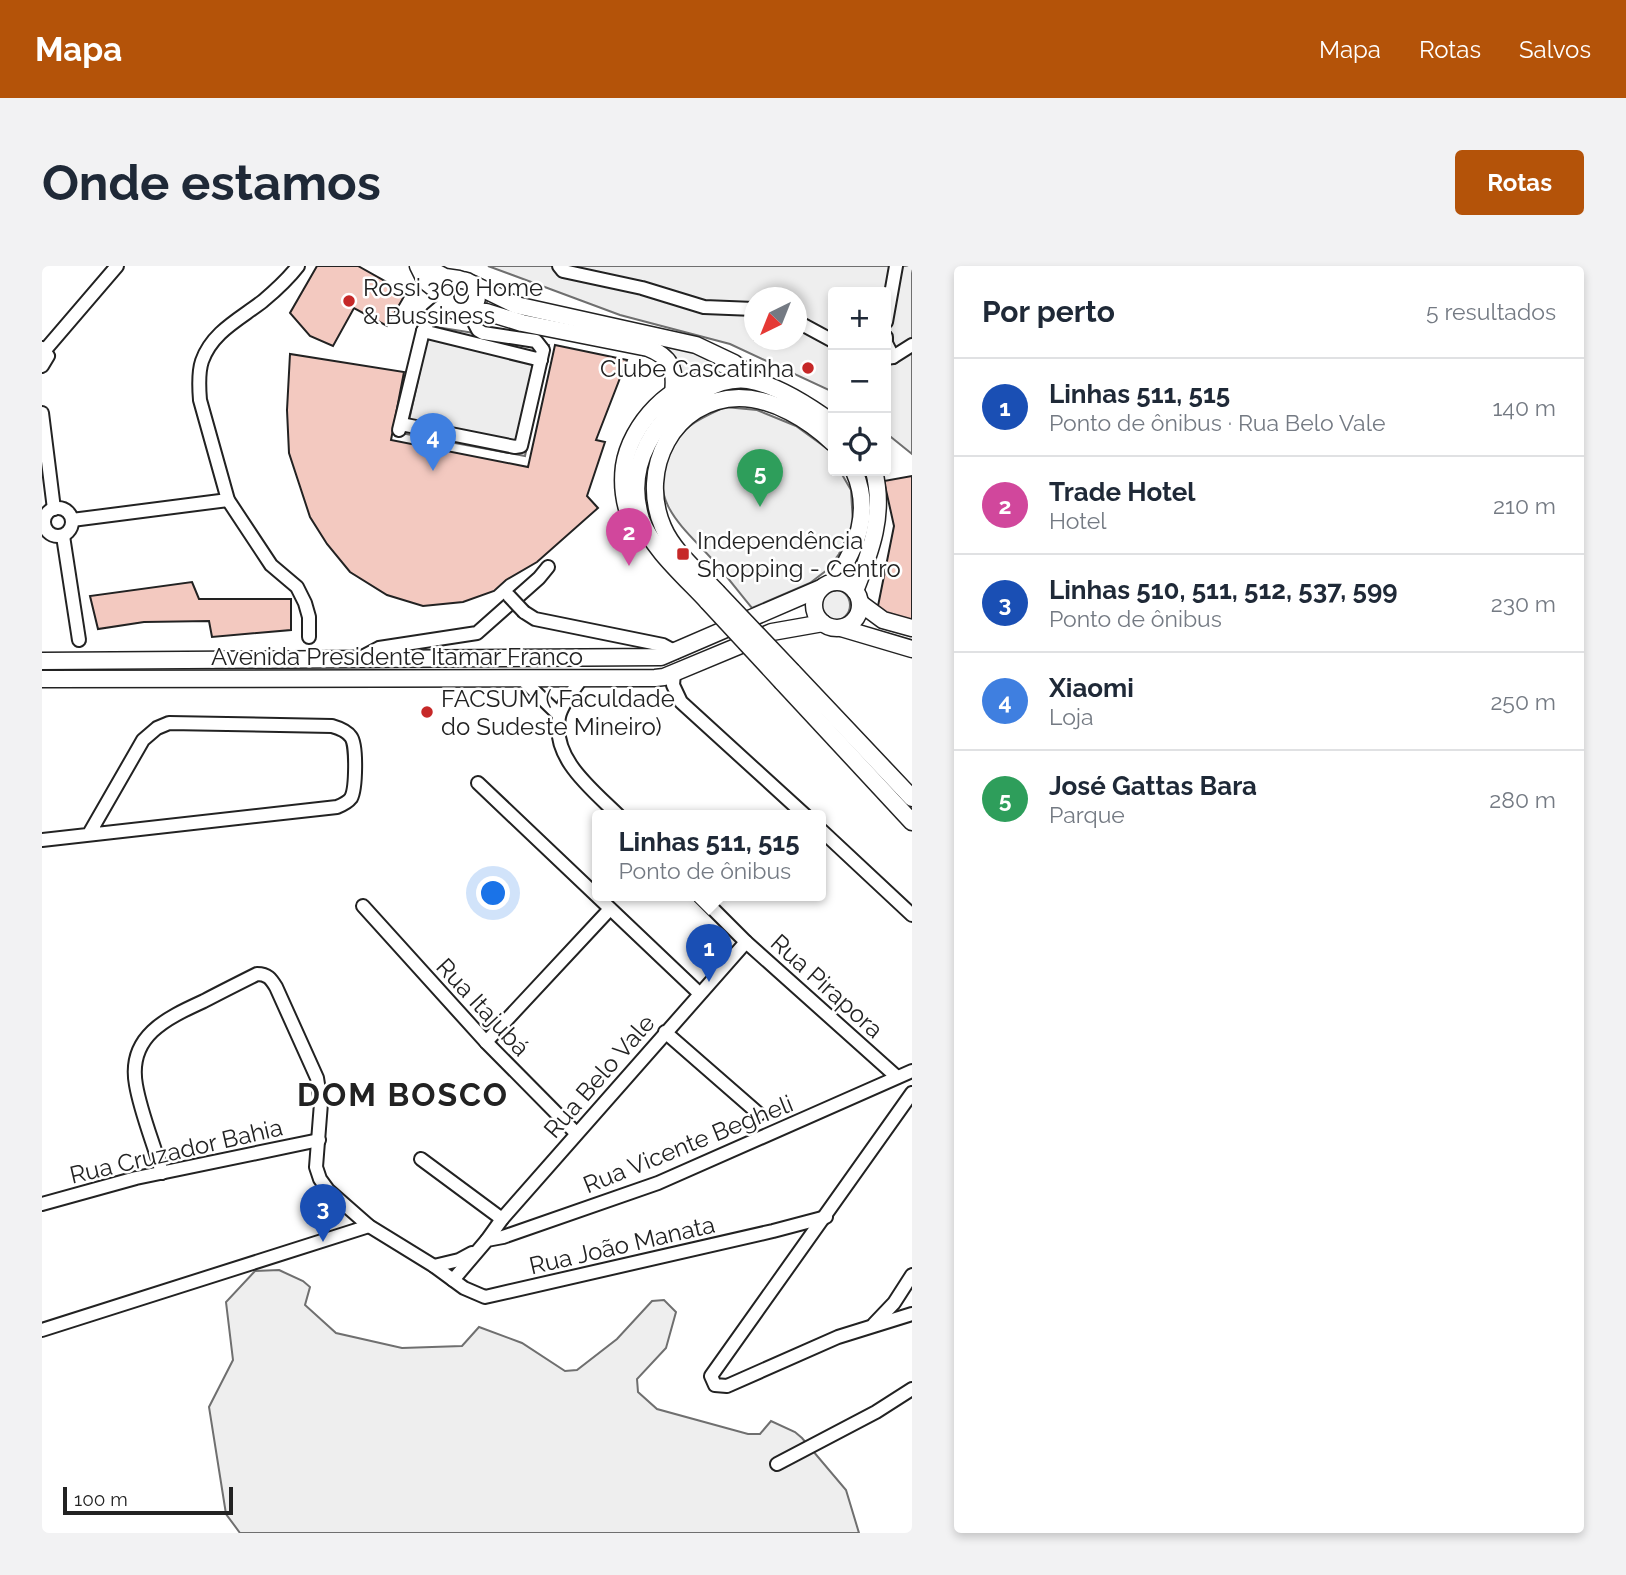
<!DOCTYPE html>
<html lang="pt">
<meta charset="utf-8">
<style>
:root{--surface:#fff;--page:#f2f2f3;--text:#1f2937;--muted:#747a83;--line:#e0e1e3;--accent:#b45309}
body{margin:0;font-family:Raleway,sans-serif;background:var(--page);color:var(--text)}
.controls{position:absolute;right:21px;top:21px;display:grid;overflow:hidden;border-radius:7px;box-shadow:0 4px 10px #0003}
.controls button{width:63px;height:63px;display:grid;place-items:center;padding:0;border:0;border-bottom:2px solid var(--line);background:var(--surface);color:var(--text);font:35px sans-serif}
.compass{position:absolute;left:702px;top:21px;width:63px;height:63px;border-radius:50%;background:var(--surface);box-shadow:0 4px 10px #0003;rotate:223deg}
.scale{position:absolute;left:21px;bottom:18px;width:170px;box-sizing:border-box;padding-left:7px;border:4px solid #222;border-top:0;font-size:19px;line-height:24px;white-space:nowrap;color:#222;-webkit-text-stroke:5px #fff;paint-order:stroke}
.you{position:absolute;left:452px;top:628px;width:24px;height:24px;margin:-18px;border:5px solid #fff;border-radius:50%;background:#1a73e8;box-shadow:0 0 0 10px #1a73e833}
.badge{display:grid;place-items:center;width:46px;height:46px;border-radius:50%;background:var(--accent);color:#fff;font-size:23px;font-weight:700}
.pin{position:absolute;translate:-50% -58px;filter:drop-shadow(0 2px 4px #0008)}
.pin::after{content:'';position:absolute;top:37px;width:24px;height:21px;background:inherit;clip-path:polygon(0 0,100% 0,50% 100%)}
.popup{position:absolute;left:550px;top:544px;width:234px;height:91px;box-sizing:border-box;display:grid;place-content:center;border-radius:7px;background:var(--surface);filter:drop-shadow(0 2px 5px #0005);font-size:23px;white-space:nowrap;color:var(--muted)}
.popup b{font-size:26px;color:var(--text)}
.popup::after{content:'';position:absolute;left:50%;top:100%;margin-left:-14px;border:14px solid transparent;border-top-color:var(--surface)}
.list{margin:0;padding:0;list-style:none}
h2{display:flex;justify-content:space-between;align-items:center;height:91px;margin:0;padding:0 28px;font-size:30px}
h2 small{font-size:23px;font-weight:400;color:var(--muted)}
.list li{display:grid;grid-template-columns:46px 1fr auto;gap:21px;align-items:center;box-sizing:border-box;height:98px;padding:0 28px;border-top:2px solid var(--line)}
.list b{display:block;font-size:26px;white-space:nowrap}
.list p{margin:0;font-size:23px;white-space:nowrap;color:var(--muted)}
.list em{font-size:23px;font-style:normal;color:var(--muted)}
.icon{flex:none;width:38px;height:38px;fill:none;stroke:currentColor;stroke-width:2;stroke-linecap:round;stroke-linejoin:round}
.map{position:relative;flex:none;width:870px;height:1267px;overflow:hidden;border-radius:7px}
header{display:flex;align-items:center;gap:42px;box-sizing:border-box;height:98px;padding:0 35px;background:var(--accent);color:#fff}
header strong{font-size:33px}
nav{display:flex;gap:38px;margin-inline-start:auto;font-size:24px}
.intro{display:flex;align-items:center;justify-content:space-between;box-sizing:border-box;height:168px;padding:0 42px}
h1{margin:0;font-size:49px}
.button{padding:18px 32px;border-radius:7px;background:var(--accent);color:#fff;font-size:24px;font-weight:700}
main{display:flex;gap:42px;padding:0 42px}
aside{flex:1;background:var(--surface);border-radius:7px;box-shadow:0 4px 10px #0003}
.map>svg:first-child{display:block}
.green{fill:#eee;stroke:#6f6f6f;stroke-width:2;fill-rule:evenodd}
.parking{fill:#ededed;stroke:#6f6f6f;stroke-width:2}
.building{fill:#f3c9c0;stroke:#222;stroke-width:2}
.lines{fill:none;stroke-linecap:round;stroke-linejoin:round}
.minor-casing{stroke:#222;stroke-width:16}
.major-casing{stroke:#222;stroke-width:19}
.minor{stroke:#fff;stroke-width:12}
.major{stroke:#fff;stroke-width:16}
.minor-bridge-casing{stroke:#222;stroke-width:16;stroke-linecap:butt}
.major-bridge-casing{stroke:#222;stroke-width:19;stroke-linecap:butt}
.minor-bridge{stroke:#fff;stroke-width:12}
.major-bridge{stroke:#fff;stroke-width:16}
.poi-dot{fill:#c62828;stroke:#fff;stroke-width:2.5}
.labels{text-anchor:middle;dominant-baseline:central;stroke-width:5;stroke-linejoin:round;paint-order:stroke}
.poi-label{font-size:24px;fill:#222;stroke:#fff;text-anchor:start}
.street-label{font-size:24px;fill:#222;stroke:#fff}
.district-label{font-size:32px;font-weight:bold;letter-spacing:2px;fill:#222;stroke:#fff}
</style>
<header>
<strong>Mapa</strong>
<nav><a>Mapa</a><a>Rotas</a><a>Salvos</a></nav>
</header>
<div class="intro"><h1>Onde estamos</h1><a class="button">Rotas</a></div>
<main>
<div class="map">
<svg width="870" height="1267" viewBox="0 0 870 1267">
<rect width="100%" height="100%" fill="#fff"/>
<!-- green -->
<g class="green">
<path d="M 446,0 L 870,0 L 870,188 L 844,167 L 844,26 L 791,26 L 791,126 L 688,78 L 578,49 ZM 712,32 L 754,32 L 754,74 L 712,74 Z"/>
<path d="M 446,34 L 652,82 L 675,95 L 637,113 L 630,92 L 531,62 L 443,40 Z"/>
<path d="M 683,141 L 715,144 L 754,160 L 787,184 L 791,192 L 791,205 L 798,205 L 809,224 L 811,258 L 797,288 L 785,304 L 768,317 L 710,342 C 696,325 683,308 669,292 C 642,262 607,236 625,192 C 638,161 654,154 683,141 Z"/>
<circle cx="792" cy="339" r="16"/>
<path d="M 237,1004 L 261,1015 L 268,1021 L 263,1039 L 294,1067 L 360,1082 L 420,1080 L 437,1061 L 480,1077 L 523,1105 L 535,1104 L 575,1073 L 610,1035 L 622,1034 L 634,1046 L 624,1082 L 595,1113 L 596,1126 L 615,1143 L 706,1168 L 718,1168 L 729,1155 L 753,1166 L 760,1172 L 804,1224 L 817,1267 L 198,1267 L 184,1248 L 167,1141 L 191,1094 L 184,1036 L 213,1005 Z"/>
</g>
<!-- parking -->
<path class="parking" d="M 388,60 L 507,79 L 483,190 L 364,168 Z"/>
<!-- building -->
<g class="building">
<path d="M 275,0 L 316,0 L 364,27 L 345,60 L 312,42 L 291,80 L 268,70 L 248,47 Z"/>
<path d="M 513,79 L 585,94 L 554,174 L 563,176 L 545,230 L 556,242 L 495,296 L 464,314 L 452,325 L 421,336 L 381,340 L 345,329 L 308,306 L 285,278 L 268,251 L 247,187 L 245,144 L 248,88 L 362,106 L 349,174 L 486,201 Z"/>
<path d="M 870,210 L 870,355 L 835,345 L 852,260 L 842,215 Z"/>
<path d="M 150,316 L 157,333 L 249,333 L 249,364 L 170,371 L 167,355 L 102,356 L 56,363 L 48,330 Z"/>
</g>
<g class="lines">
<!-- minor casing -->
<g class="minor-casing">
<g id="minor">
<path d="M 256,0 C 246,13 234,24 221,35 C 198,53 170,66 160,95 C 156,107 157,122 158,134 L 186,234 L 229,299 L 255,321 L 263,337 L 267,351 L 267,371"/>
<path d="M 517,0 L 521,5 L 600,22 L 662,41 L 712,43"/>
<path d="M 754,55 L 791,75"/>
<path d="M 844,56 L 854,0"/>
<path d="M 381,65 L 499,94"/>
<path d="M 844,71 L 844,77 L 851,91"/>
<path d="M 0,82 L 6,90 L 0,100"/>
<path d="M 3,84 L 75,0"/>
<path d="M 844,92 L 851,91 L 870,79"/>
<path d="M 0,147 L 12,243"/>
<path d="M 359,158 L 473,181 L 479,180 L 501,84 L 494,75 L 441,67 L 436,64 L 426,45"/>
<path d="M 357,164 L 381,65 L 390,48 L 404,36"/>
<circle cx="16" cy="256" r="14"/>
<path d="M 30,254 L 186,234"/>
<path d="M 21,270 L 37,374"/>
<path d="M 482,346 L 493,353 L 621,379 L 634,386"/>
<path d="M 320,391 L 337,382 L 435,367 L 497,312 L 506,301"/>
<path d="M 632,407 L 631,419 L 639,436 L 764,550"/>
<path d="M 539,413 C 532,424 519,439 517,451 C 509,493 551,524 577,550"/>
<path d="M 481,414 L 517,449"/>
<path d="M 436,517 L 657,727"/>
<path d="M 779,564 L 870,649"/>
<path d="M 0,574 L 295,541 C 300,539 306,536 309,532 C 314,523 315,479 309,471 C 305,465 297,462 290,460 L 127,457 L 115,462 L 101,474 L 47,568"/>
<path d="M 658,630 L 704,676 L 855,811"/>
<path d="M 321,640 L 444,776 L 534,867"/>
<path d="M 623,766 L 717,848"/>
<path d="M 444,776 L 568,643"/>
<path d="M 870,827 L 669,1110 L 673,1119 L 685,1120 L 796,1071 L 870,1048"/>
<path d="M 379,893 L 460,953"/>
<path d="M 120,907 C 112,878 99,848 94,819 C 85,770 125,752 162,735 C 179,726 197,717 215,708 C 226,708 229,713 234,721 L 275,812 L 279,837 L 274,901 L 278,913 L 286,924 L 327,960 L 392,1000 L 422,1022 L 443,1031 L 731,965 L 784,951"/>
<path d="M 0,938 L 94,912 L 277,874"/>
<path d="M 445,974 L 460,953 L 704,676"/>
<path d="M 392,1000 L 417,994 L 430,987"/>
<path d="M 411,1014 L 445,974 L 461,971 L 616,917 L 870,805"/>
<path d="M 832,1058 L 852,1037 L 870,1009"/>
<path d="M 0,1064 L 327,960"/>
<path d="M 735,1198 L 834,1146 L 870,1123"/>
</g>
</g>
<!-- major casing -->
<g class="major-casing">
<g id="major">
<path d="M 376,0 L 384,16 L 403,31"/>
<path d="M 382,0 L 403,11 L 417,13"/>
<circle cx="419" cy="30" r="16"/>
<path d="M 431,18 L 474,39 L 654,79 L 692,97 L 717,116"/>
<path d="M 426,45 L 444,46 L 480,57 L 606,82 C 629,91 634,103 631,127"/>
<path d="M 595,268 C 584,247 579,223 582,200 C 588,159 630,112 673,114"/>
<path d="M 792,316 C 815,281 830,246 812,205"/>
<circle cx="795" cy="339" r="23"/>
<path d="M 813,325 C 829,285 843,248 832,205"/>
<path d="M 675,326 C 657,307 631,285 621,261 C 596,204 631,133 697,132 C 731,132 767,154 791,177"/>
<path d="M 666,336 C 646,314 609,282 599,253 C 582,199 613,150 660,125 C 674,117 689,112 706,114 C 733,118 769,141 791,157"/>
<path d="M 818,337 L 841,354 L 870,362"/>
<path d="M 799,362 L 870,383"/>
<path d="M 0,395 L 619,391 L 779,322"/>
<path d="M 750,405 L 870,532"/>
<path d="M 0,413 L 613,412 L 622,411 L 730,366 L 781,357"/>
<path d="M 740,416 L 870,556"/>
</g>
</g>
<!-- minor -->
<use href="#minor" class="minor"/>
<!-- major -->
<use href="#major" class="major"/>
<!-- minor-bridge casing -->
<g class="minor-bridge-casing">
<path id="minor-bridge" d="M 467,330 L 482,346"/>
</g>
<!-- major-bridge casing -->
<g class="major-bridge-casing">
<g id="major-bridge">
<path d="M 675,326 L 750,405"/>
<path d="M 666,336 L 740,416"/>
</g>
</g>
<!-- minor-bridge -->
<use href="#minor-bridge" class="minor-bridge"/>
<!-- major-bridge -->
<use href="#major-bridge" class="major-bridge"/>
</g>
<!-- markers -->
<g class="poi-dot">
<circle cx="307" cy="35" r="7"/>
<circle cx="766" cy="102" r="7"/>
<rect x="634" y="281" width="14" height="14" rx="3.5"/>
<circle cx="385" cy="446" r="7"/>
</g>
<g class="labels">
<!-- poi labels -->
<g class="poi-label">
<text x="321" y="21">Rossi 360 Home<tspan x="321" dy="28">&amp; Bussiness</tspan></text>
<text x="752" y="102" text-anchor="end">Clube Cascatinha</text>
<text x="655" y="274">Independência<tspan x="655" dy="28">Shopping - Centro</tspan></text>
<text x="399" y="432">FACSUM ( Faculdade<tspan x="399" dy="28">do Sudeste Mineiro)</tspan></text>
</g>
<!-- street labels -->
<g class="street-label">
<text x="355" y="390">Avenida Presidente Itamar Franco</text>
<text transform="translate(785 720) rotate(42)">Rua Pirapora</text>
<text transform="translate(441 741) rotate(47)">Rua Itajubá</text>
<text transform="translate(557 810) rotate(-49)">Rua Belo Vale</text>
<text transform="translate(646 878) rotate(-22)">Rua Vicente Begheli</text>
<text transform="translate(134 885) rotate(-13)">Rua Cruzador Bahia</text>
<text transform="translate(580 979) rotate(-13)">Rua João Manata</text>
</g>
<!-- district labels -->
<g class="district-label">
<text x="361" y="828">DOM BOSCO</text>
</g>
</g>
</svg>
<div class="controls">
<button>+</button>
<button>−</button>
<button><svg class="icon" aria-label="locate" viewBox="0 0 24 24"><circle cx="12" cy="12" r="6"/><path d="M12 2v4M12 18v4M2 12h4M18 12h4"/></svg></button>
</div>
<svg class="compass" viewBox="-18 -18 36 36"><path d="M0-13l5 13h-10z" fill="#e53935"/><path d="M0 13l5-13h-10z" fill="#747a83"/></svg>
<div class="scale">100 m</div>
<div class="you"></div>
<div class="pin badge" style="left:667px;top:716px;background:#1a4fb4">1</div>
<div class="popup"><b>Linhas 511, 515</b>Ponto de ônibus</div>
<div class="pin badge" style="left:587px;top:300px;background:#d1479c">2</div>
<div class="pin badge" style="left:281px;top:976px;background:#1a4fb4">3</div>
<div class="pin badge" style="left:391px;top:205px;background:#3f7fe0">4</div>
<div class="pin badge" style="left:718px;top:241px;background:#2e9e5b">5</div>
</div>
<aside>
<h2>Por perto<small>5 resultados</small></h2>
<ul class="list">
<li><span class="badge" style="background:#1a4fb4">1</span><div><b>Linhas 511, 515</b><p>Ponto de ônibus · Rua Belo Vale</p></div><em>140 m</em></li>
<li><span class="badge" style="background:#d1479c">2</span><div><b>Trade Hotel</b><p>Hotel</p></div><em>210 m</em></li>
<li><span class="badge" style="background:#1a4fb4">3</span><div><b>Linhas 510, 511, 512, 537, 599</b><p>Ponto de ônibus</p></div><em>230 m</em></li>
<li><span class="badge" style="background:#3f7fe0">4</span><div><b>Xiaomi</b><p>Loja</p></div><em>250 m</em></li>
<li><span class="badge" style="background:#2e9e5b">5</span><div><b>José Gattas Bara</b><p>Parque</p></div><em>280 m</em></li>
</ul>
</aside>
</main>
